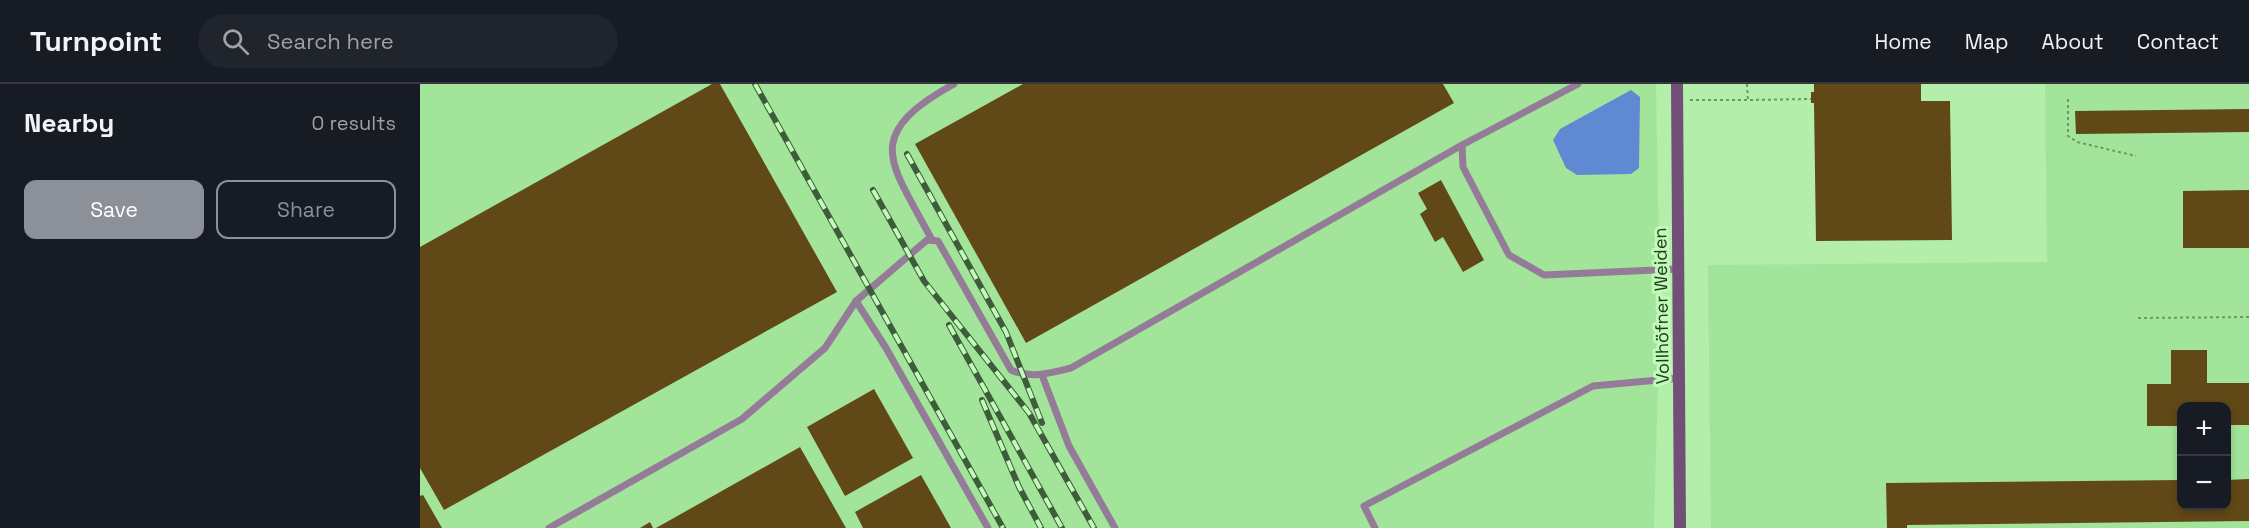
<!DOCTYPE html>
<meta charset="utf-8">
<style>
:root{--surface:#171b24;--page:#20242c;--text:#f1f3f6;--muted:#9ea1a6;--line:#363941;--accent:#8c9099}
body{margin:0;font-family:"Space Grotesk",sans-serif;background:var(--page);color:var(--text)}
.controls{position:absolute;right:18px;bottom:18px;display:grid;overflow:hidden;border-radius:12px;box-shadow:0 3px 9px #0003}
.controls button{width:54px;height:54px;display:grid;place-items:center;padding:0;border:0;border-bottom:2px solid var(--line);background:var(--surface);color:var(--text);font:30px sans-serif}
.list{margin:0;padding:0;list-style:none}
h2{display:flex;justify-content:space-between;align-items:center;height:78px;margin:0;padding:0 24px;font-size:26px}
h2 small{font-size:20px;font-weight:400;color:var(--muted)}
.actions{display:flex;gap:12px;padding:18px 24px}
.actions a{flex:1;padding:14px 0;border:2px solid var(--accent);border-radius:12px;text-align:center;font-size:21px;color:var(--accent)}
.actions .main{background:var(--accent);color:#fff}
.icon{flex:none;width:33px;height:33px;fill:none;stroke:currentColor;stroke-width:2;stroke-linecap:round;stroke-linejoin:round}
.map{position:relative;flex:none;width:1829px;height:444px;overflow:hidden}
header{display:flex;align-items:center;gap:36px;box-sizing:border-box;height:84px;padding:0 30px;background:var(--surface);border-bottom:2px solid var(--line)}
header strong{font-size:28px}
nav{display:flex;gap:33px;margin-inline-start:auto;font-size:21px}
.search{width:420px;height:54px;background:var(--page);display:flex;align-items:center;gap:15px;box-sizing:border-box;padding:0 21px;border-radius:33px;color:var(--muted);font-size:22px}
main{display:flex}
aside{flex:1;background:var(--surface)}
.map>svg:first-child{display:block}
.built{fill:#a3e49b;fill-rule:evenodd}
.water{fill:#6089d4}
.building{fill:#614817}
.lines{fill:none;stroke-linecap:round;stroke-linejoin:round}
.path{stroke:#6d9767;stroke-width:2;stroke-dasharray:3 3;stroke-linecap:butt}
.service{stroke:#947c98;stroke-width:7}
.secondary{stroke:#714f76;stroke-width:12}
.rail-casing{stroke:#3d5c3a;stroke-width:6}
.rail{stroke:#c0fcb8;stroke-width:4;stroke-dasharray:11;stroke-linecap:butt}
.labels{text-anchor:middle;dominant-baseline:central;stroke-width:6;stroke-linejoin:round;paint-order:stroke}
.street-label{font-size:18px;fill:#21391f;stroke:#c0fcb8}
</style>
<header>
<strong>Turnpoint</strong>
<div class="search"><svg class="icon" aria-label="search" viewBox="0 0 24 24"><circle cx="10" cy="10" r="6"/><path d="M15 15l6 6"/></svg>Search here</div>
<nav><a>Home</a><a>Map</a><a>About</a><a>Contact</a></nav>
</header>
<main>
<aside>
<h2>Nearby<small>0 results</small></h2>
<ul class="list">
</ul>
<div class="actions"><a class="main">Save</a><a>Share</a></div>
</aside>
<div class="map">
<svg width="1829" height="444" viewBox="0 0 1829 444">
<rect width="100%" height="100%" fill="#b3eeab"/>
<!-- built -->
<g class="built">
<path d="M 0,0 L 1236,0 L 1240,225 L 1234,444 L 0,444 Z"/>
<path d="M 1625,0 L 1829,0 L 1829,444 L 1291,444 L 1288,181 L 1627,178 ZM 1762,322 L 1806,322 L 1806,422 L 1762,422 Z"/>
</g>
<!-- water -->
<path class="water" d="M 1211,6 L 1220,13 L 1219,84 L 1211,90 L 1157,91 L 1146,84 L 1133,56 L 1140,45 Z"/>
<!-- building -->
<g class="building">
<path d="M 292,0 L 300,0 L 417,208 L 24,426 L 0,384 L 0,163 Z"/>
<path d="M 603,0 L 1023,0 L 1034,19 L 606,259 L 495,60 Z"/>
<path d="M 1394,0 L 1501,0 L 1501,17 L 1530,17 L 1532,156 L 1396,157 L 1394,19 L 1391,19 L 1391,8 L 1394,8 Z"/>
<path d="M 1829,25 L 1829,48 L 1656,50 L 1655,27 Z"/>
<path d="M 1021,96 L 1064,176 L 1043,188 L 1023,153 L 1015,158 L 1000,130 L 1007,125 L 998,109 Z"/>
<path d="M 1829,106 L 1829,164 L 1763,164 L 1763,107 Z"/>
<path d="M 1751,266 L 1787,266 L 1787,299 L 1829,299 L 1829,341 L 1806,341 L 1806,322 L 1762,322 L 1762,342 L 1727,342 L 1727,300 L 1751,300 Z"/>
<path d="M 454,305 L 493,374 L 425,412 L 387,343 Z"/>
<path d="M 380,363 L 426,444 L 236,444 Z"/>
<path d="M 501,391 L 531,444 L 443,444 L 435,428 Z"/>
<path d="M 1829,395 L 1829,437 L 1487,441 L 1487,444 L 1467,444 L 1466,399 L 1762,396 L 1762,422 L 1806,422 L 1806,396 Z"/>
<path d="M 3,411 L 22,444 L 0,444 L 0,412 Z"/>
<path d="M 230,438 L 233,444 L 220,444 Z"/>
</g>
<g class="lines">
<!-- path -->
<g class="path">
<path d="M 1327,0 L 1328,16 L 1391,15"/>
<path d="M 1648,15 L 1648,52 L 1657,58 L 1716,72"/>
<path d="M 1270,16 L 1328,16"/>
<path d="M 1718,234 L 1829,233"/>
</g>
<!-- service -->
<g class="service">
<path d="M 1158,0 L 1042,61 L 1043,83 L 1089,171 L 1124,191 L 1258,185"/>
<path d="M 512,156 C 471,78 440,52 534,0"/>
<path d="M 436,217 L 466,264 L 568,444"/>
<path d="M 622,291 L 649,362 L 695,444"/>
<path d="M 129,444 L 322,335 L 405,264 L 436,217 L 507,156 L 518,157 L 591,286 C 611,295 630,289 651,284 L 1042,61"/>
<path d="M 955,444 L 944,422 L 1173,302 L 1260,294"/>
</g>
<!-- secondary -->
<path class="secondary" d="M 1257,0 L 1260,444"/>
<!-- rail casing -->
<g class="rail-casing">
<g id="rail">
<path d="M 335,0 L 583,444"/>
<path d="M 487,70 L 586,248 L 622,339"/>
<path d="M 453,106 L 504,197 L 609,329 L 674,444"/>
<path d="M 529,241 L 642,444"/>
<path d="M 562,316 L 599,403 L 621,444"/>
</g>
</g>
<!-- rail -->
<use href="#rail" class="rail"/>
</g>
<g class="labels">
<!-- street labels -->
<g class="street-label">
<text transform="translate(1241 222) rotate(-91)">Vollhöfner Weiden</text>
</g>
</g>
</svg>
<div class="controls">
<button>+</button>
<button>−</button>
</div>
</div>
</main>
